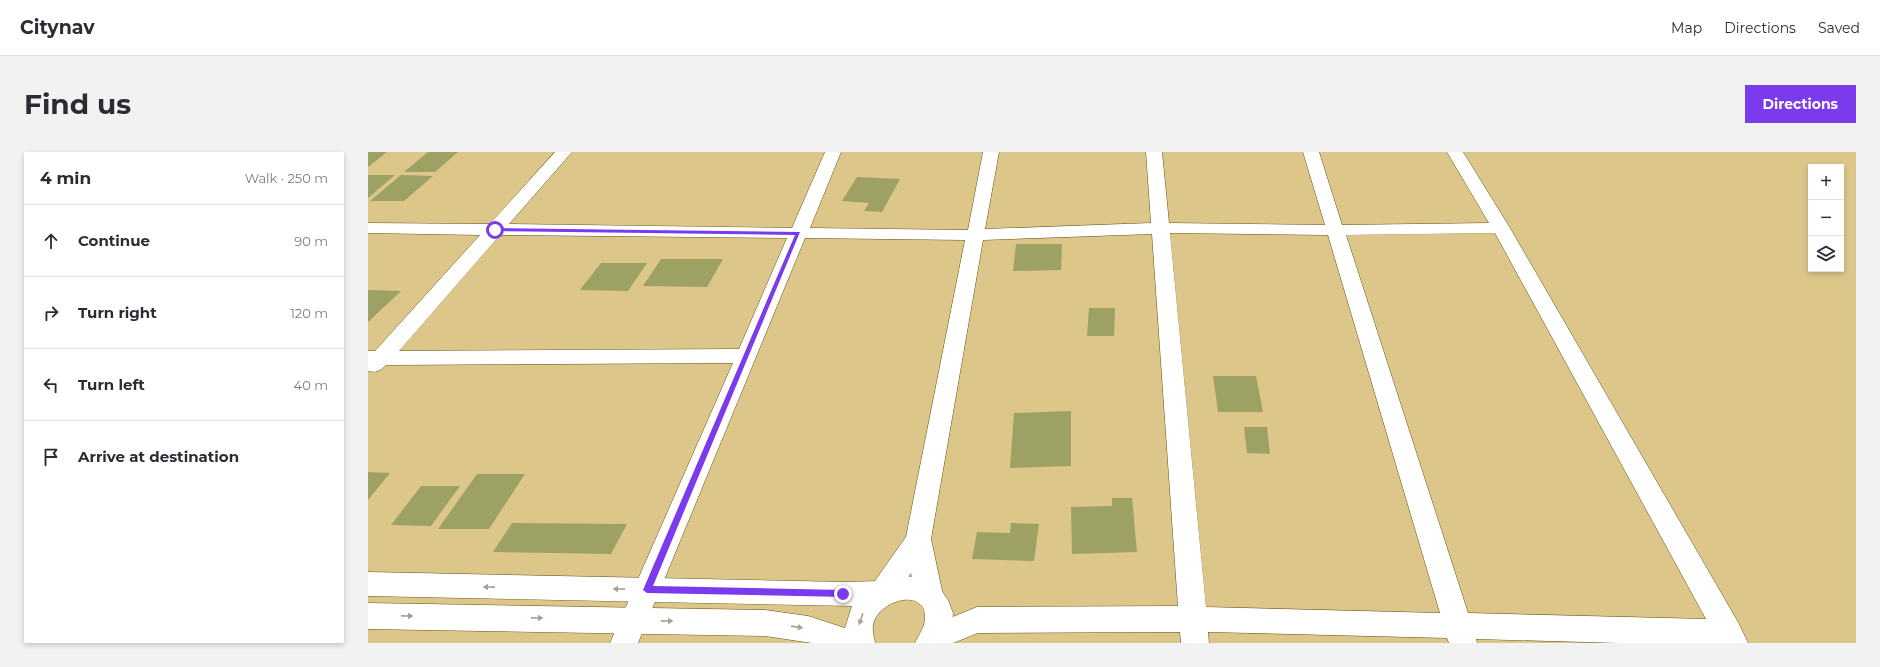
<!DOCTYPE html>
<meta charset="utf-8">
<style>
:root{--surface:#fff;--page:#f2f2f3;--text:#2b2b33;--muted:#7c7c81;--line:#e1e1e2;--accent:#7c3aed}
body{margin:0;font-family:Montserrat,sans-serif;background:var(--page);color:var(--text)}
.controls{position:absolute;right:12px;top:12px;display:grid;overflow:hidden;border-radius:0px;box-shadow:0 2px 6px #0003}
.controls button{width:36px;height:36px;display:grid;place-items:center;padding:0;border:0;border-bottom:1px solid var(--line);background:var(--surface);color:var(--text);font:20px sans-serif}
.stop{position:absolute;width:12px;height:12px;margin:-9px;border:3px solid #7c3aed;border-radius:50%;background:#fff}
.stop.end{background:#7c3aed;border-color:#fff;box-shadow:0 1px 4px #0008}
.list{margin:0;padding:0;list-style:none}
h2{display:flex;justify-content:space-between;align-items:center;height:52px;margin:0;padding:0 16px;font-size:17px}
h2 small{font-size:13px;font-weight:400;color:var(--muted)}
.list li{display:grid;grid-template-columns:26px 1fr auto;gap:12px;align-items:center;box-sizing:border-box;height:72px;padding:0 16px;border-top:1px solid var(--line)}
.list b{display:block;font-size:15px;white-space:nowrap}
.list em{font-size:13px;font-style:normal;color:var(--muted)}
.icon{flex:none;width:22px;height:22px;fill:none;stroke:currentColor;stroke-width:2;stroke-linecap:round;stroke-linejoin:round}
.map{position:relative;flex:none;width:1488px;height:491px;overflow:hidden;border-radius:0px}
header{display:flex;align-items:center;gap:24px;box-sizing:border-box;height:56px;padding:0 20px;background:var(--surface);border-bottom:1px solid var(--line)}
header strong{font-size:19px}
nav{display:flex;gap:22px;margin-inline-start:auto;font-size:14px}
.intro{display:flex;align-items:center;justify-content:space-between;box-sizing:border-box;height:96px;padding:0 24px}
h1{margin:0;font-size:28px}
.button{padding:10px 18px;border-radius:0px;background:var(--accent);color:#fff;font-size:14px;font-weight:700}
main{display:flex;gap:24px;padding:0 24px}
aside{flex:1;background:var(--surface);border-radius:0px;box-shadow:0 2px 6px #0003}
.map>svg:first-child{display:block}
.building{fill:#9ea164}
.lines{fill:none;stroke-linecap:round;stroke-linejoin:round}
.minor-casing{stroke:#665214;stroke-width:1}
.tertiary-casing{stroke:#665214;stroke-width:1}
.minor{fill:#fff;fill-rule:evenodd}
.tertiary{fill:#fff;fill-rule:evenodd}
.oneway{fill:#a5a096}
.route{fill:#7c3aed}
</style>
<header>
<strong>Citynav</strong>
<nav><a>Map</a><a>Directions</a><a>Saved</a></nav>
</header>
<div class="intro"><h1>Find us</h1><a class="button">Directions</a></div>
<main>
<aside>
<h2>4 min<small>Walk · 250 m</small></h2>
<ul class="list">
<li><svg class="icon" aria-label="ahead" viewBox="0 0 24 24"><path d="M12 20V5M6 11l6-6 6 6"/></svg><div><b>Continue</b></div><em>90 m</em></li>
<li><svg class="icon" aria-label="right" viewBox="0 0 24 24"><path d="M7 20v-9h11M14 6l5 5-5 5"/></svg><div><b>Turn right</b></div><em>120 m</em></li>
<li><svg class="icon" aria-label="left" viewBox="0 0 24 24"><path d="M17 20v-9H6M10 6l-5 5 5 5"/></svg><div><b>Turn left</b></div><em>40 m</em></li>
<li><svg class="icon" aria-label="arrive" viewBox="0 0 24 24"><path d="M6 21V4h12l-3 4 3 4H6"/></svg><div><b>Arrive at destination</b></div></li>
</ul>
</aside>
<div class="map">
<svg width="1488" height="491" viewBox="0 0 1488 491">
<rect width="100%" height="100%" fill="#dcc68a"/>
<!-- building -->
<g class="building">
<path d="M 0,0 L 19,0 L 0,15 Z"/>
<path d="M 60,0 L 90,0 L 67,20 L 36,20 Z"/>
<path d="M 0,23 L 27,23 L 0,46 Z"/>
<path d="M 33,23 L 65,24 L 36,49 L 2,49 Z"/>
<path d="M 489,25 L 532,27 L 514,60 L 496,59 L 501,51 L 474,49 Z"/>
<path d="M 648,92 L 694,92 L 693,118 L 645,119 Z"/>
<path d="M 293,107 L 355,107 L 339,135 L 275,134 Z"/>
<path d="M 233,111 L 279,111 L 260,139 L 212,138 Z"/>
<path d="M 0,138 L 33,139 L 0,170 Z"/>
<path d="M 721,156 L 747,156 L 746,184 L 719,184 Z"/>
<path d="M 845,224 L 888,224 L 895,260 L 850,260 Z"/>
<path d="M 703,259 L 703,314 L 642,316 L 646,261 Z"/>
<path d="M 876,275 L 899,275 L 902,302 L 879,301 Z"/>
<path d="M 0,320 L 22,321 L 0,348 Z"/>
<path d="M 109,322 L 157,322 L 121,377 L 70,377 Z"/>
<path d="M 53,334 L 92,334 L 63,374 L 23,373 Z"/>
<path d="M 744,346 L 764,346 L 769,400 L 704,402 L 703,355 L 744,354 Z"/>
<path d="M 144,371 L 259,372 L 243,402 L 125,400 Z"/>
<path d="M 643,371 L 671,372 L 666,409 L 604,407 L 609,380 L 642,381 Z"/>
</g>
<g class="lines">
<!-- minor casing -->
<g class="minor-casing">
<path id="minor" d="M 187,0 L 204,0 L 141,72 L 424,76 L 457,0 L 473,0 L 442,76 L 600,78 L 615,0 L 631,0 L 617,77 L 783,71 L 778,0 L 794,0 L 801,71 L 957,73 L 935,0 L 951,0 L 974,73 L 1121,71 L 1079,0 L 1095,0 L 1142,76 L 1371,472 L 1380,491 L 1251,491 L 1108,487 L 1109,491 L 1081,491 L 1079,486 L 840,480 L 841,491 L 813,491 L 812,480 L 610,481 L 585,491 L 553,491 L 551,486 L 555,477 L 609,455 L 810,454 L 784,82 L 615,88 L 563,387 L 575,443 L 571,452 L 561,455 L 551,452 L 547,443 L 543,421 L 524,449 L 514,453 L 504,449 L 500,441 L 504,433 L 538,385 L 597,88 L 437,86 L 270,491 L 242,491 L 365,211 L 18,213 C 12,219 8,221 0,219 L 0,199 L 7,199 L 112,83 L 0,81 L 0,71 L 122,72 ZM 802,81 L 960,83 L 1072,461 L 838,455 ZM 1127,81 L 1338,467 L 1100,461 L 978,83 ZM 132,83 L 419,86 L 371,197 L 31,199 Z"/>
</g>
<!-- tertiary casing -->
<g class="tertiary-casing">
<path id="tertiary" d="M 0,420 L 475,430 L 514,429 L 534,424 L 548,425 L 571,435 L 580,448 L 585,461 L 584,475 L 577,491 L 547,491 C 551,482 557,475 557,466 C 559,436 511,446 505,473 C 504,478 506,485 507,491 L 444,491 L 397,484 L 0,477 L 0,451 L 397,458 L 440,464 L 477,476 L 484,454 L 0,444 Z"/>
</g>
<!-- minor -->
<use href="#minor" class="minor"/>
<!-- tertiary -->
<use href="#tertiary" class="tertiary"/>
</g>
<!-- one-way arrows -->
<defs><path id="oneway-solid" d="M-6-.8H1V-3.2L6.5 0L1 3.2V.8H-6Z"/></defs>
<g class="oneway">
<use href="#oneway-solid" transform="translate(121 435) rotate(-179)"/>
<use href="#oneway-solid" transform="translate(251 437) rotate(-179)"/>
<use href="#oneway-solid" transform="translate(39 464) rotate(1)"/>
<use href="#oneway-solid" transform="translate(169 466) rotate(1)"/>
<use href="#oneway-solid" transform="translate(493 467) rotate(108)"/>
<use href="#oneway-solid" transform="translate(299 469) rotate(1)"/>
<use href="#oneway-solid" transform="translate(429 475) rotate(8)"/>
</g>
<!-- route -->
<path class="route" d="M 125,76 L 432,80 L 285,434 L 475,438 L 478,439 L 478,445 L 279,441 L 275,438 L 427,83 L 127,79 Z"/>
</svg>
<div class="controls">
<button>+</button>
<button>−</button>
<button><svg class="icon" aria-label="layers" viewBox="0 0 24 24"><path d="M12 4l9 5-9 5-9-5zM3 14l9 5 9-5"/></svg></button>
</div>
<div class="stop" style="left:127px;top:78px"></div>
<div class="stop end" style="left:475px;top:442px"></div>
</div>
</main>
